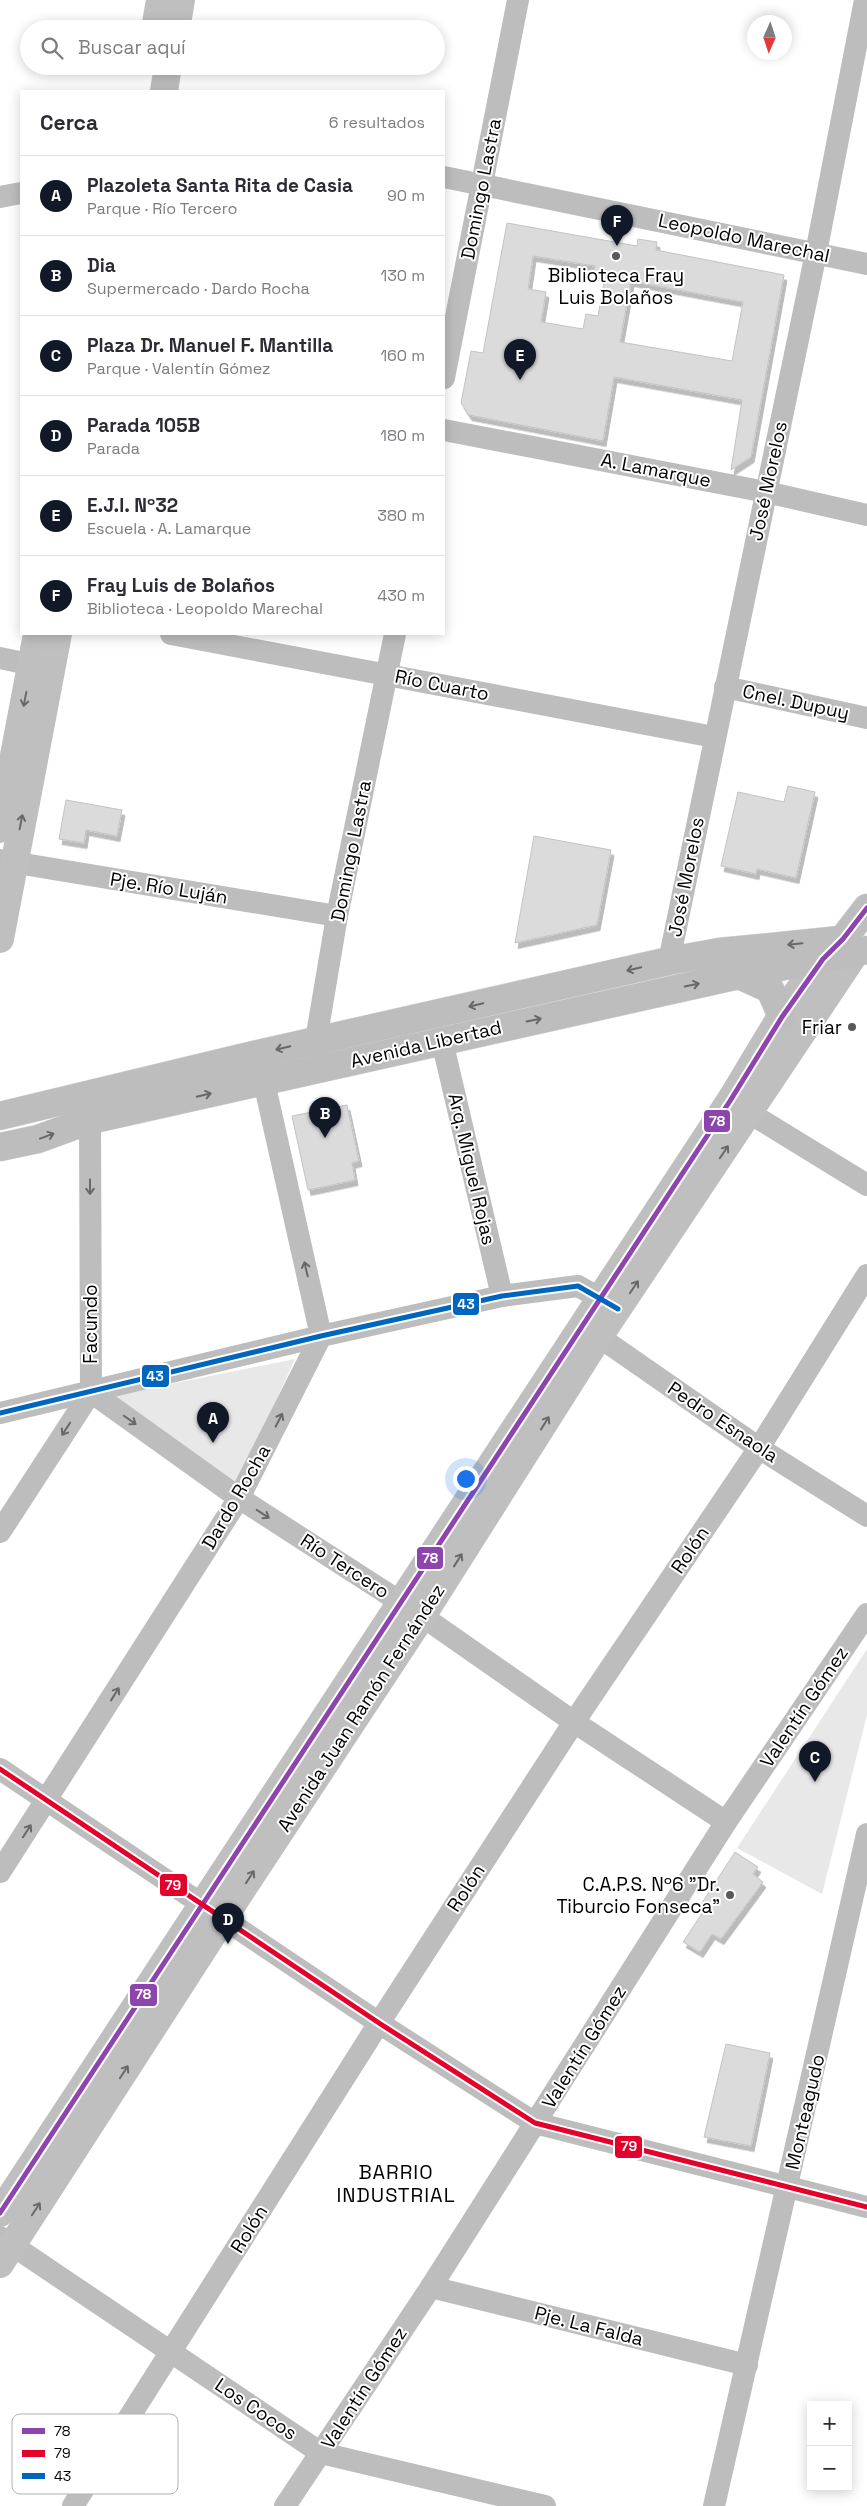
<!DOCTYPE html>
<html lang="es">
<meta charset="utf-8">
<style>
:root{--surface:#fff;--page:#f7f7f7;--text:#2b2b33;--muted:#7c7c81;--line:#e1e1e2;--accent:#111827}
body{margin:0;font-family:"Space Grotesk",sans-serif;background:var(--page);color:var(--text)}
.controls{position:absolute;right:15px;bottom:15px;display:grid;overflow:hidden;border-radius:0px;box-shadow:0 2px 12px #0003}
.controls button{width:45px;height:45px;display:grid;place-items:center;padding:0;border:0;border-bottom:1px solid var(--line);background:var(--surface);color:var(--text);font:25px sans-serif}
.compass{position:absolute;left:747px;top:15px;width:45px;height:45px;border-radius:50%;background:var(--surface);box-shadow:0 2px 12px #0003;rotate:183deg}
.you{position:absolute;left:465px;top:1478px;width:18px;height:18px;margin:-12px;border:4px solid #fff;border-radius:50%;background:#1a73e8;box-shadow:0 0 0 8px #1a73e833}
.badge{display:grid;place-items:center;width:32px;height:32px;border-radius:50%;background:var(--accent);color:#fff;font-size:16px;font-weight:700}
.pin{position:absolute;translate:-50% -41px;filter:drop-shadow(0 1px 2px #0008)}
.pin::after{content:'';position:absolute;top:26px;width:18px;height:15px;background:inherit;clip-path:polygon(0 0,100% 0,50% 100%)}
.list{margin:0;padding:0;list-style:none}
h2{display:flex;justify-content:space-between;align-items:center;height:65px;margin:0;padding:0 20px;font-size:21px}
h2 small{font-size:16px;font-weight:400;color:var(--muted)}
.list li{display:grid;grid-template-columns:32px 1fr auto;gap:15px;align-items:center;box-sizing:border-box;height:80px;padding:0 20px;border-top:1px solid var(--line)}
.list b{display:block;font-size:19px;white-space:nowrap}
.list p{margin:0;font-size:16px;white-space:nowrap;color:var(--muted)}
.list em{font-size:16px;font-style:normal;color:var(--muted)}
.icon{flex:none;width:28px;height:28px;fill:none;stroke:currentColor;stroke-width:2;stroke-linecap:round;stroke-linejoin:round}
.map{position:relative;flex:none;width:867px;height:2506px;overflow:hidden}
.search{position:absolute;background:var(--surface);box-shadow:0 2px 12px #0003;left:20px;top:20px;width:425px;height:55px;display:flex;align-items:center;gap:12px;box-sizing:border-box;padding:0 18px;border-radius:28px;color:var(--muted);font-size:19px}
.panel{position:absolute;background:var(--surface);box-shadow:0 2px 12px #0003;left:20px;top:90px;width:425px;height:545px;border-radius:0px}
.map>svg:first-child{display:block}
.green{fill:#e8e8e8}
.building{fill:#dbdbdb;stroke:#c3c3c3;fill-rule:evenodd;filter:url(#shadow)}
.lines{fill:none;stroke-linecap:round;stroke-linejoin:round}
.primary-casing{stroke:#dbdbdb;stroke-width:29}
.street{stroke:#bdbdbd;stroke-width:22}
.secondary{stroke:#bfbfbf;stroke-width:28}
.primary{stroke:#bdbdbd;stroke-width:28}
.bus-1-casing{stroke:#fff;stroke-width:9}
.bus-2-casing{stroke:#fff;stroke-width:9}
.bus-3-casing{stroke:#fff;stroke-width:9}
.bus-1{stroke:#8e44ad;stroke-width:5}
.bus-2{stroke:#e4002b;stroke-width:5}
.bus-3{stroke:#0065bd;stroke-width:5}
.oneway{stroke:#696969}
.oneway2{stroke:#686868}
.poi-dot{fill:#595959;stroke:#fff;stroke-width:2}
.labels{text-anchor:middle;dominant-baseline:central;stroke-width:4;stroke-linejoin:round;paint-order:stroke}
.street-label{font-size:19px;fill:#000;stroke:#fff}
.poi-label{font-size:19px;fill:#000;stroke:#fff;text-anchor:end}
.neighbourhood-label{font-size:20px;letter-spacing:1px;fill:#000;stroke:#fff}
.key{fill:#fff;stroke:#b2b2b2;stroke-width:1}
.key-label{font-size:14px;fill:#000}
.line-badge{stroke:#fff;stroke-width:2}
.badge-label{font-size:14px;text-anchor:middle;font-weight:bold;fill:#fff}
</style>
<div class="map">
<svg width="867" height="2506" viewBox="0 0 867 2506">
<defs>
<filter id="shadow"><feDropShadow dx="3" dy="5.5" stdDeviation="0" flood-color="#0004"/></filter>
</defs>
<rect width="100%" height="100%" fill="#fff"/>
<!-- green -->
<g class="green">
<path d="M 295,1359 L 235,1489 L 106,1397 Z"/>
<path d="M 867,1649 L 867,1715 L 822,1894 L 737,1848 Z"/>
</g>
<!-- building -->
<g class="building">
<path d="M 507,223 L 637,246 L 638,239 L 657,242 L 656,250 L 784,275 L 751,457 L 731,470 L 742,400 L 614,377 L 603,441 L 469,415 L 461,403 L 471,351 L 483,353 ZM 533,256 L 595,266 L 593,274 L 605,277 L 598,316 L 586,314 L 583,329 L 541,322 L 546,292 L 528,289 ZM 631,281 L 743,302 L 732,361 L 620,342 Z"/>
<path d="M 788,786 L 815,792 L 796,878 L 757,869 L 756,874 L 721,866 L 738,792 L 784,802 Z"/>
<path d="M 66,800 L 122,810 L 117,836 L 86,830 L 84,843 L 59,839 Z"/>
<path d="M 534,836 L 611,850 L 597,925 L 515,943 Z"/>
<path d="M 347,1105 L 359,1161 L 352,1163 L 355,1180 L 308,1190 L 292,1116 Z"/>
<path d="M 735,1852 L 758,1867 L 753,1874 L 763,1882 L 721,1939 L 712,1934 L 700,1952 L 683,1942 L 703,1912 L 698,1909 Z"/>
<path d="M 726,2044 L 770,2053 L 751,2146 L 704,2137 Z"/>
</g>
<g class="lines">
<!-- primary casing -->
<g class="primary-casing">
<g id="primary">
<path d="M 843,939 L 867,908"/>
<path d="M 739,975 L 770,989 L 782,1017"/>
<path d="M 0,1116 L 236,1059 L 669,961 L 719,952 L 839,940"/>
<path d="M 0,1147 L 38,1139 L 90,1120 L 739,975 L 867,950"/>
</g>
</g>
<!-- street -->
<g class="street">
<path d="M 444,177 L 867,264"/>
<path d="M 0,197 L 21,193"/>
<path d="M 444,378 L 518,0"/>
<path d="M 444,430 L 766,492 L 867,515"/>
<path d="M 171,634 L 714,737"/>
<path d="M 0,658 L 47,668"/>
<path d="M 725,687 L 867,718"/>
<path d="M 0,860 L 337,916"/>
<path d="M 669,961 L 816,253 L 865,0"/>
<path d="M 442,1041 L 502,1296"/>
<path d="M 320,1055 L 316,1040 L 337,916 L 395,634"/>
<path d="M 735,1104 L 867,1185"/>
<path d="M 585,1327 L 759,1448 L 867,1516"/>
<path d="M 91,1392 L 239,1498 L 422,1616 L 574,1722 L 726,1822"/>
<path d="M 0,1413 L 321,1336 L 502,1296 L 578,1286 L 615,1307"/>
<path d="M 0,1532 L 91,1392 L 90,1120"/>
<path d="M 0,1769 L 379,2023 L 535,2123 L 867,2207"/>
<path d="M 0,1872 L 239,1498 L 321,1336 L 264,1082"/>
<path d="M 0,2237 L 321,2453 L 545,2506"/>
<path d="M 431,2287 L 747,2365"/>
<path d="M 73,2506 L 379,2023 L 574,1722 L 759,1448 L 867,1275"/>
<path d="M 285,2506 L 431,2287 L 726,1822 L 867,1614"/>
<path d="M 714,2506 L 867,1834"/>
</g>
<!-- secondary -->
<g class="secondary">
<path d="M 155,29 L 160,0"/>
<path d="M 176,29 L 181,0"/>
<path d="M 164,91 L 168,66"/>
<path d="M 0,829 L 37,634"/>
<path d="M 0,939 L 58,634"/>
<path d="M 0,2213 L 730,1101 C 762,1050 793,988 836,946"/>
<path d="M 0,2264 L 224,1917 L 422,1616 L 598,1338 L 856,952"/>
</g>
<!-- primary -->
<use href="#primary" class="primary"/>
<!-- bus-1 casing -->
<g class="bus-1-casing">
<path id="bus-1" d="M 0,2213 L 730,1101 L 782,1017 L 823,959 L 843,939 L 867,908"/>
</g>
<!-- bus-2 casing -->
<g class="bus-2-casing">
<path id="bus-2" d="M 0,1769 L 379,2023 L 535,2123 L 867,2207"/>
</g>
<!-- bus-3 casing -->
<g class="bus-3-casing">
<path id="bus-3" d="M 0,1413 L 321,1336 L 502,1296 L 578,1286 L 618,1309"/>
</g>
<!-- bus-1 -->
<use href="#bus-1" class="bus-1"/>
<!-- bus-2 -->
<use href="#bus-2" class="bus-2"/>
<!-- bus-3 -->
<use href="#bus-3" class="bus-3"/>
</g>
<!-- one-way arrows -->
<defs><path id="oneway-shaft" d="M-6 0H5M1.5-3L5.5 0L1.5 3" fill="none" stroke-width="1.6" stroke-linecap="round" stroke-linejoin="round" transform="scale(1.25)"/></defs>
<g class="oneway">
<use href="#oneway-shaft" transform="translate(25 699) rotate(101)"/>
<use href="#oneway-shaft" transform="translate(21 822) rotate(-79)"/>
<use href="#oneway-shaft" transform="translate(724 1152) rotate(-56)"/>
<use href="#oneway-shaft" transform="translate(634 1287) rotate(-56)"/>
<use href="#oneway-shaft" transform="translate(545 1423) rotate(-58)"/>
<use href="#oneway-shaft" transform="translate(458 1560) rotate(-58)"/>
<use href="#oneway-shaft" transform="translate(250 1877) rotate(-57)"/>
<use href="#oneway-shaft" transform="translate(124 2072) rotate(-57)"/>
<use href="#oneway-shaft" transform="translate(36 2209) rotate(-57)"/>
</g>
<g class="oneway2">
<use href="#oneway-shaft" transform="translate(795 944) rotate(174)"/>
<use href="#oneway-shaft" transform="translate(634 969) rotate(167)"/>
<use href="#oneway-shaft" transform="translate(692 985) rotate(-12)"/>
<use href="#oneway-shaft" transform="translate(476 1005) rotate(167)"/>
<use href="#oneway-shaft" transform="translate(534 1020) rotate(-12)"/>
<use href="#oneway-shaft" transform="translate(283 1048) rotate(167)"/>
<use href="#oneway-shaft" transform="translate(204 1095) rotate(-13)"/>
<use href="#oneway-shaft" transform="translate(47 1136) rotate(-20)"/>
<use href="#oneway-shaft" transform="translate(90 1187) rotate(90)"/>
<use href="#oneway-shaft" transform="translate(306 1269) rotate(-103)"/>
<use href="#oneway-shaft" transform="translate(130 1420) rotate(35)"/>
<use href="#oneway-shaft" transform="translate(279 1420) rotate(-63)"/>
<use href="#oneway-shaft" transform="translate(66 1429) rotate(123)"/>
<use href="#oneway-shaft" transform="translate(263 1514) rotate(33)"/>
<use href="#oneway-shaft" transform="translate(115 1694) rotate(-58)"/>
<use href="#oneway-shaft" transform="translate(27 1831) rotate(-57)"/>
</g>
<!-- markers -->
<g class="poi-dot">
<circle cx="616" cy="256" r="5"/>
<circle cx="852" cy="1027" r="5"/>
<circle cx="730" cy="1895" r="5"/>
</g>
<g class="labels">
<!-- street labels -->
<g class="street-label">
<text transform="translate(481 189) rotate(-79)">Domingo Lastra</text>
<text transform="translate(744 238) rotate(12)">Leopoldo Marechal</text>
<text transform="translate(656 470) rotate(11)">A. Lamarque</text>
<text transform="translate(768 481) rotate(-78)">José Morelos</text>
<text transform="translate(442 685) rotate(11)">Río Cuarto</text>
<text transform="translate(796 702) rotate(12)">Cnel. Dupuy</text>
<text transform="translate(351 851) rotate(-79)">Domingo Lastra</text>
<text transform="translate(686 877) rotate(-79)">José Morelos</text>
<text transform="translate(169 888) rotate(9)">Pje. Río Luján</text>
<text transform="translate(426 1044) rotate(-13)">Avenida Libertad</text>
<text transform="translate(472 1169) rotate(77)">Arq. Miguel Rojas</text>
<text transform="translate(90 1324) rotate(-90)">Facundo</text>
<text transform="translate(723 1422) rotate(34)">Pedro Esnaola</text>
<text transform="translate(236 1497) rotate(-60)">Dardo Rocha</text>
<text transform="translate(690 1550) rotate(-56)">Rolón</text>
<text transform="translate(345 1566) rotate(33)">Río Tercero</text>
<text transform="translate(804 1707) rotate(-56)">Valentín Gómez</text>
<text transform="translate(361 1708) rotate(-57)">Avenida Juan Ramón Fernández</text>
<text transform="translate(466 1888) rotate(-57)">Rolón</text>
<text transform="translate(584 2047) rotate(-58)">Valentín Gómez</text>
<text transform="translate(805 2112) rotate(-77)">Monteagudo</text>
<text transform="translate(249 2229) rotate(-58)">Rolón</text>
<text transform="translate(589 2326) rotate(14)">Pje. La Falda</text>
<text transform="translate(364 2388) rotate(-57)">Valentín Gómez</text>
<text transform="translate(256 2409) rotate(34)">Los Cocos</text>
</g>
<!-- poi labels -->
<g class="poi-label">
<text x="616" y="275" text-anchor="middle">Biblioteca Fray<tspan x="616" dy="22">Luis Bolaños</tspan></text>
<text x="842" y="1027">Friar</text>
<text x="720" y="1884">C.A.P.S. Nº6 "Dr.<tspan x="720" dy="22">Tiburcio Fonseca"</tspan></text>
</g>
<!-- neighbourhood labels -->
<g class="neighbourhood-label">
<text x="396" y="2172">BARRIO<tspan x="396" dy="23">INDUSTRIAL</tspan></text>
</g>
</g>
<!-- legend -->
<rect x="12" y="2414" width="166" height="80" rx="8" class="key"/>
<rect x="22" y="2428" width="23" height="6" fill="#8e44ad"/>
<rect x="22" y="2450" width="23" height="7" fill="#e4002b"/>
<rect x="22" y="2473" width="23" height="6" fill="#0065bd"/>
<g class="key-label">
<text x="54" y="2436">78</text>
<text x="54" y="2458">79</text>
<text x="54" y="2481">43</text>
</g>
<g class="line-badge">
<rect x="703" y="1109" width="28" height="24" rx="5" fill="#8e44ad"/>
<rect x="452" y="1292" width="28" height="24" rx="5" fill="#0065bd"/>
<rect x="141" y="1364" width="29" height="24" rx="5" fill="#0065bd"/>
<rect x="416" y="1546" width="28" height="24" rx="5" fill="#8e44ad"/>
<rect x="159" y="1873" width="29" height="24" rx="5" fill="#e4002b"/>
<rect x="129" y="1983" width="29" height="24" rx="5" fill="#8e44ad"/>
<rect x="614" y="2135" width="29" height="24" rx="5" fill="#e4002b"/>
</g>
<g class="badge-label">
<text x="717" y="1126">78</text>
<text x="466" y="1309">43</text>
<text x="155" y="1381">43</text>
<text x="430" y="1563">78</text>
<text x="173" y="1890">79</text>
<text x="143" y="1999">78</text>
<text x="629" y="2151">79</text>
</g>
</svg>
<div class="controls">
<button>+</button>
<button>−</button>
</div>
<svg class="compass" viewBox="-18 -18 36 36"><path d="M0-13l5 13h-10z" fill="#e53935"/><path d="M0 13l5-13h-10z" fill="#7c7c81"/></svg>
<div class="you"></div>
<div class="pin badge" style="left:213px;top:1443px">A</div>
<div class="pin badge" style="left:325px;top:1138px">B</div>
<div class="pin badge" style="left:815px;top:1782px">C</div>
<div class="pin badge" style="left:228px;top:1944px">D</div>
<div class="pin badge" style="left:520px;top:380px">E</div>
<div class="pin badge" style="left:617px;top:246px">F</div>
<div class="search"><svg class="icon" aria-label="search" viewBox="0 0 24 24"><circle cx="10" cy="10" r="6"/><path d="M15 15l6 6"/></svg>Buscar aquí</div>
<section class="panel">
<h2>Cerca<small>6 resultados</small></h2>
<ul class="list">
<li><span class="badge">A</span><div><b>Plazoleta Santa Rita de Casia</b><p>Parque · Río Tercero</p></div><em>90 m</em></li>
<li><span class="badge">B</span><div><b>Dia</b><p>Supermercado · Dardo Rocha</p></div><em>130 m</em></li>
<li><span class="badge">C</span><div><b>Plaza Dr. Manuel F. Mantilla</b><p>Parque · Valentín Gómez</p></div><em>160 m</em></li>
<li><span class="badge">D</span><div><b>Parada 105B</b><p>Parada</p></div><em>180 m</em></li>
<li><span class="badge">E</span><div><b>E.J.I. Nº32</b><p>Escuela · A. Lamarque</p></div><em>380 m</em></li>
<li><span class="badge">F</span><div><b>Fray Luis de Bolaños</b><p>Biblioteca · Leopoldo Marechal</p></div><em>430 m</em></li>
</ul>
</section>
</div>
